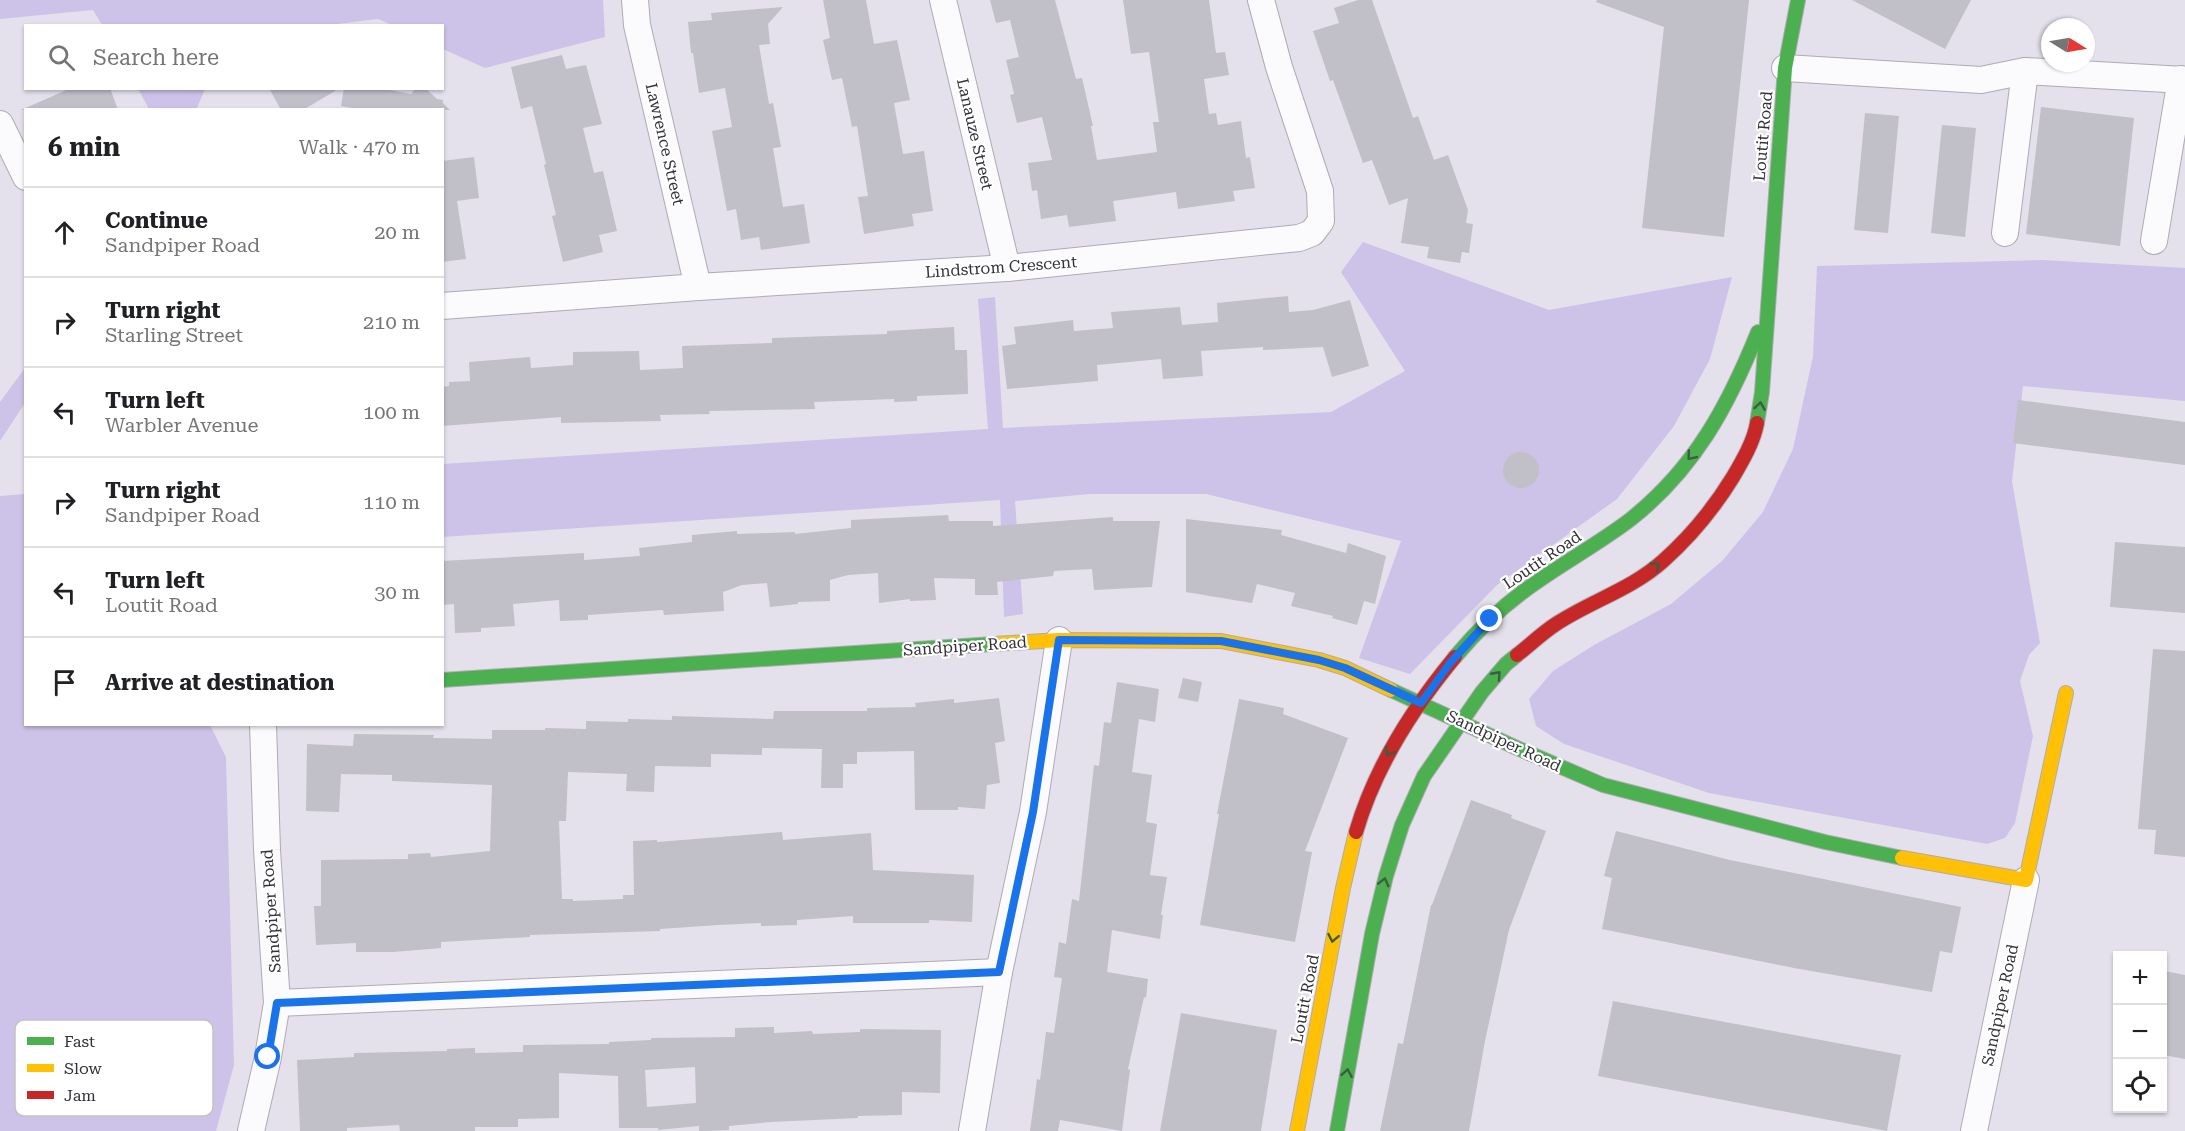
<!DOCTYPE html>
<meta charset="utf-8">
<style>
:root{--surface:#fff;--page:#f2f2f2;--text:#202124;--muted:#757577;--line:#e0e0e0}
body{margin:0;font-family:"Roboto Serif",serif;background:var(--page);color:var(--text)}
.controls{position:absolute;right:18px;bottom:18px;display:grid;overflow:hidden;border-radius:0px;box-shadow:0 2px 4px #0004}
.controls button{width:54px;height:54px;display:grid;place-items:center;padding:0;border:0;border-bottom:2px solid var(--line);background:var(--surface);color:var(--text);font:30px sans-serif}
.compass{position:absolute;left:2041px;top:18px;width:54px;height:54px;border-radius:50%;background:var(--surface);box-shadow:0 2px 4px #0004;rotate:101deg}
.stop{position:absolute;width:18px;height:18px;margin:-14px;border:4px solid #1a73e8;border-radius:50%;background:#fff}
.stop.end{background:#1a73e8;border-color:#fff;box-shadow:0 2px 6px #0008}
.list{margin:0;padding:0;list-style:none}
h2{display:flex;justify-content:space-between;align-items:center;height:78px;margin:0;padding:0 24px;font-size:26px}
h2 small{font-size:20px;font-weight:400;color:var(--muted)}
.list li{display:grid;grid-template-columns:39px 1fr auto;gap:18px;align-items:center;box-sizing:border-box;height:90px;padding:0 24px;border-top:2px solid var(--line)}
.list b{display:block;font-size:22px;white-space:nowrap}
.list p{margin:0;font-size:20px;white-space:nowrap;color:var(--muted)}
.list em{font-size:20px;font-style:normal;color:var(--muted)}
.icon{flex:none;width:33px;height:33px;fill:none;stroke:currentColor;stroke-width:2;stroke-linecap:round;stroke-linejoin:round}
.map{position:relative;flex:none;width:2185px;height:1131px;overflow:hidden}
.search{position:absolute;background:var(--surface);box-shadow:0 2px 4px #0004;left:24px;top:24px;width:420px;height:66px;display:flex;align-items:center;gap:15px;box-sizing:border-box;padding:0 21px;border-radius:0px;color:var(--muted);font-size:22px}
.panel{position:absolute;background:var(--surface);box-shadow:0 2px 4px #0004;left:24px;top:108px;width:420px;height:618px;border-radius:0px}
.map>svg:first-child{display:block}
.green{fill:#cdc3e8}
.building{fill:#c1bfc7;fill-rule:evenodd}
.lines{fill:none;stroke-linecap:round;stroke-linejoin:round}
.street-casing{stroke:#aeabb3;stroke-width:28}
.fast-casing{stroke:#aeabb3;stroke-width:16}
.slow-casing{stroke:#aeabb3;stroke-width:16}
.jam-casing{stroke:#aeabb3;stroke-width:16}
.street{stroke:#fbfafc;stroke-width:26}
.fast{stroke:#4caf50;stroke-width:14}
.slow{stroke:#ffc107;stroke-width:14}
.jam{stroke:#c62828;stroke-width:14}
.oneway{stroke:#3c5d40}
.route{stroke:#1a73e8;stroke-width:8}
.labels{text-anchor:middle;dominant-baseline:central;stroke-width:4.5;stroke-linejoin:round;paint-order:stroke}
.street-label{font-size:16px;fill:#333138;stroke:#fff}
.key{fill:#fff;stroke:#c2c1c3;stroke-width:1.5}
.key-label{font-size:16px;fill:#333138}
</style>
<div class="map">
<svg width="2185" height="1131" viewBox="0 0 2185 1131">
<rect width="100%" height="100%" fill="#e4e1ec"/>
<!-- green -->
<g class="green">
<path d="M 0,0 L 603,0 L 605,37 L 485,68 L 443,49 L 442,26 L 392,25 L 378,19 L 321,26 L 102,25 L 93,10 L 0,19 Z"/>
<path d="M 138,89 L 205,89 L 196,110 L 149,109 Z"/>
<path d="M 1363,242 L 1549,310 L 1732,277 L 1710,359 L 1674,426 L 1617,499 L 1497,585 L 1410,674 L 1359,658 L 1401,541 L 1206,494 L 1089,494 L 1015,501 L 1023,614 L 1004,617 L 1000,500 L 443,537 L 443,464 L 988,429 L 978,299 L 995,297 L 1003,428 L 1331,412 L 1405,371 L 1341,272 Z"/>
<path d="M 2043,260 L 2185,268 L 2185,401 L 2023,386 L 2012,481 L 2040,643 L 2029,655 L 2020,681 L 2033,736 L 2015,823 L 2005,838 L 1987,844 L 1709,793 L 1564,744 L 1536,726 L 1529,699 L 1553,671 L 1594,645 L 1671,604 L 1722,561 L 1763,512 L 1793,449 L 1813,356 L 1817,266 Z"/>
<path d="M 25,368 L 25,403 L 0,441 L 0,402 Z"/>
<path d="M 25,494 L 26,724 L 210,725 L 226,757 L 234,1065 L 216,1131 L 0,1131 L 0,496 Z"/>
</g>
<!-- building -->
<g class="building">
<path d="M 823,0 L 866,0 L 874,44 L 897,40 L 910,100 L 894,103 L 903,154 L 924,151 L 933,211 L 912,214 L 914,226 L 864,234 L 858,197 L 868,196 L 857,126 L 852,127 L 842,78 L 832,80 L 823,40 L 830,38 Z"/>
<path d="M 990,0 L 1055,0 L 1076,79 L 1082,78 L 1093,126 L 1091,126 L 1097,160 L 1157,152 L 1153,122 L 1159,122 L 1149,52 L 1131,54 L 1123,0 L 1209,0 L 1216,53 L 1225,52 L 1229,75 L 1204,79 L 1209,114 L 1216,113 L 1218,125 L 1241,121 L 1246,158 L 1250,157 L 1255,188 L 1233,191 L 1235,201 L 1178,209 L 1176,192 L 1113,201 L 1116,221 L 1069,227 L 1067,215 L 1041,219 L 1037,190 L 1032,191 L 1028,163 L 1052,160 L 1042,117 L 1017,123 L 1010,95 L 1014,94 L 1006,60 L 1019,57 L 1010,20 L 996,23 Z"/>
<path d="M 1358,0 L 1372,0 L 1413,118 L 1418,116 L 1434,160 L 1448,155 L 1468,210 L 1466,223 L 1473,224 L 1469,253 L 1462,252 L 1460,263 L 1427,258 L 1429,247 L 1401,243 L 1408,198 L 1389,205 L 1372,160 L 1363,163 L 1333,80 L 1330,81 L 1313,31 L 1339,23 L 1334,8 Z"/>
<path d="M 1597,0 L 1749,0 L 1724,237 L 1642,228 L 1664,27 L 1596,2 Z"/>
<path d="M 1852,0 L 1971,0 L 1945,49 Z"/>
<path d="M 783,7 L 768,24 L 770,44 L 759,45 L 769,104 L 773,103 L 781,147 L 773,148 L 783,207 L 804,204 L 810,243 L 761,250 L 759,237 L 741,240 L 736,209 L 727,211 L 712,131 L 732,127 L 725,88 L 699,93 L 693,53 L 691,53 L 688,22 L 712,20 L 711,13 Z"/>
<path d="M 562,55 L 566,69 L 586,65 L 602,124 L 583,128 L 594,173 L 603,171 L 617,231 L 599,235 L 603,252 L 563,262 L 552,216 L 556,215 L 544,165 L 546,164 L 532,106 L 521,109 L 511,67 Z"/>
<path d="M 71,88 L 110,88 L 118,110 L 21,110 Z"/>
<path d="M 269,88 L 340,88 L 303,110 L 281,110 Z"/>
<path d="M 344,88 L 379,88 L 411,94 L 416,88 L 425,88 L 437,99 L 443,100 L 443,103 L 450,110 L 363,110 L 341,106 Z"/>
<path d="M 2041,107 L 2134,118 L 2120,246 L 2026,234 Z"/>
<path d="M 1865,113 L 1899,116 L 1888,233 L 1854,230 Z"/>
<path d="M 1942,125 L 1976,128 L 1965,237 L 1931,233 Z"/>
<path d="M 474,157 L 479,198 L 457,201 L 466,259 L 442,262 L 442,161 Z"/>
<path d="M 1288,296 L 1289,312 L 1313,310 L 1350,300 L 1369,366 L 1332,377 L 1323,347 L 1263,350 L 1263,347 L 1201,351 L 1203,376 L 1163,379 L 1161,359 L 1097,365 L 1098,381 L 1007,389 L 1002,346 L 1016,344 L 1014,327 L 1073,320 L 1074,331 L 1113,328 L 1111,312 L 1180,307 L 1182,325 L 1218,322 L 1217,303 Z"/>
<path d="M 954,327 L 955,350 L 967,350 L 968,394 L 917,396 L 917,401 L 894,402 L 894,399 L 814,402 L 815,409 L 709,411 L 710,414 L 660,415 L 661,421 L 561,423 L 561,417 L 442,426 L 442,387 L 449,386 L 449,382 L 470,381 L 469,362 L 530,357 L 531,368 L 573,365 L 573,352 L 639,351 L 640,370 L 683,368 L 682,346 L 772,343 L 772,338 L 887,334 L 887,331 Z"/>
<path d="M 2018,400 L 2185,422 L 2185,465 L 2013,443 Z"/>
<circle cx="1521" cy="470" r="18"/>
<path d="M 948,515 L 949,521 L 993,521 L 993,526 L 1113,517 L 1113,521 L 1160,521 L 1152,587 L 1094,590 L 1092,569 L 1054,571 L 1053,576 L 997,582 L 998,595 L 975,595 L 975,579 L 934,578 L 936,600 L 910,601 L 910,599 L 879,603 L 878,573 L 848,575 L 830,580 L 830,601 L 798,602 L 798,604 L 770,607 L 767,583 L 742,585 L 723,592 L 724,611 L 664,615 L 663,610 L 588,615 L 588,620 L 560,621 L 559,600 L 513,604 L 515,626 L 481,628 L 481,632 L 455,633 L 454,604 L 442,605 L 442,561 L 584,553 L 584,560 L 640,556 L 639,548 L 692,542 L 692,535 L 737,531 L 737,534 L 795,532 L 795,534 L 851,528 L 851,520 Z"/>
<path d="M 1186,519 L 1282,530 L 1281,535 L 1346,553 L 1348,543 L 1386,556 L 1375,604 L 1364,601 L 1357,625 L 1332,618 L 1333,616 L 1291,606 L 1295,593 L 1257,584 L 1252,603 L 1186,592 Z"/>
<path d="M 2115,542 L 2185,547 L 2185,613 L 2110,607 Z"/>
<path d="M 2153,649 L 2185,651 L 2185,857 L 2154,854 L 2156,830 L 2138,829 Z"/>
<path d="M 1183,678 L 1202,682 L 1198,702 L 1178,698 Z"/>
<path d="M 1117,682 L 1159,689 L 1155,722 L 1139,719 L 1132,772 L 1152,775 L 1146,822 L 1157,824 L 1150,875 L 1167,877 L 1161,915 L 1163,915 L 1160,939 L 1112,930 L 1107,972 L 1148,979 L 1146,998 L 1144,997 L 1128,1069 L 1130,1070 L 1122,1131 L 1060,1120 L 1058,1131 L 1030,1131 L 1037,1079 L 1040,1080 L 1046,1032 L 1054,1033 L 1062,978 L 1054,977 L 1059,942 L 1066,944 L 1072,899 L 1079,901 L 1094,765 L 1099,766 L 1104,722 L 1111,723 Z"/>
<path d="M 999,698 L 1005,741 L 995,743 L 1000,783 L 987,785 L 985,809 L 958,807 L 958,810 L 915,810 L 914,751 L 857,752 L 857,764 L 843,764 L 843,788 L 821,788 L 822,749 L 762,748 L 762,755 L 711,754 L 711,767 L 655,766 L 654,792 L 626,791 L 627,774 L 568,772 L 566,821 L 559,821 L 562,899 L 573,899 L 573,901 L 623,899 L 623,895 L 634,895 L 633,841 L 657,840 L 657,842 L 782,832 L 783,840 L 871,833 L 873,870 L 974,875 L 972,922 L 929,920 L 929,923 L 853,923 L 853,916 L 797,920 L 797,925 L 761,926 L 761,923 L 718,925 L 660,929 L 660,931 L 530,935 L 530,937 L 441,942 L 441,948 L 393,952 L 356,952 L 356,943 L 316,945 L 314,906 L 321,906 L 321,860 L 408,859 L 408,854 L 430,853 L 431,857 L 490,851 L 492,785 L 392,781 L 392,775 L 341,774 L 339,812 L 306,811 L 307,744 L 353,746 L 354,734 L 434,735 L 433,738 L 492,739 L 492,730 L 545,730 L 545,728 L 586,729 L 586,721 L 628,722 L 628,719 L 672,720 L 672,716 L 773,719 L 774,711 L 867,711 L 867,708 L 916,707 L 915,703 L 954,699 L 954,703 Z"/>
<path d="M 1239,699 L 1284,708 L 1283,714 L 1348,738 L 1305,851 L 1312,852 L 1295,942 L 1200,925 L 1219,814 L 1217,814 Z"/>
<path d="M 1471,800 L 1512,815 L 1511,818 L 1546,831 L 1509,930 L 1485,1041 L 1469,1131 L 1380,1131 L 1398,1043 L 1403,1044 L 1431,905 L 1432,905 Z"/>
<path d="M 1616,831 L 1730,860 L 1961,907 L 1952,953 L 1940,951 L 1932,992 L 1794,968 L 1602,929 L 1612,878 L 1604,876 Z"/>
<path d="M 2165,971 L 2185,975 L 2185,1059 L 2163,1055 L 2163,981 Z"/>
<path d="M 1613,1001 L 1901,1055 L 1887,1131 L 1598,1076 Z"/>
<path d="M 1181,1013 L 1277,1030 L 1261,1131 L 1160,1131 Z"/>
<path d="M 774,1027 L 774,1033 L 812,1031 L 813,1034 L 860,1032 L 860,1029 L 941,1030 L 940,1093 L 902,1092 L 902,1115 L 858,1116 L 858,1118 L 771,1122 L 729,1126 L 729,1130 L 705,1131 L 699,1131 L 699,1126 L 658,1130 L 658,1128 L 619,1128 L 618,1076 L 559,1073 L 559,1118 L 518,1119 L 518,1127 L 475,1127 L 475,1131 L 400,1131 L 399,1125 L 347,1128 L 347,1131 L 300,1131 L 297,1060 L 354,1057 L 354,1053 L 447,1051 L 447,1049 L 475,1048 L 475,1053 L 523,1052 L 523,1045 L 609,1044 L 609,1042 L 651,1040 L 651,1038 L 735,1037 L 735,1028 ZM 695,1067 L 696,1103 L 647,1107 L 645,1070 Z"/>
</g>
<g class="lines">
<!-- street casing -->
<g class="street-casing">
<g id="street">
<path d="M 635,0 L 637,25 L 698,287"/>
<path d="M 943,0 L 1007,268"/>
<path d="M 1785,68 L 1981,80 L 2025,71 L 2185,80"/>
<path d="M 0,124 L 26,177"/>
<path d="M 2005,233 L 2025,71"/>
<path d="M 2154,241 L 2181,79"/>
<path d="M 442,306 L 698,287 L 1007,268 L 1299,238 L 1312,233 L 1321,221 L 1320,191 L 1279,67 L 1261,0"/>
<path d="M 277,1003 L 999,972"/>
<path d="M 251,1131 L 268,1057 L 277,1003 L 267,850 L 263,724"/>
<path d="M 972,1131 L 999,972 L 1033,812 L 1059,640"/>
<path d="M 1974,1131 L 2026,880"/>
</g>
</g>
<!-- fast casing -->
<g class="fast-casing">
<g id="fast">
<path d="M 1757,423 L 1762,392 L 1785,68 L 1798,0"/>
<path d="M 1455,657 C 1476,632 1498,610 1524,591 C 1559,565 1597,545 1631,519 C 1695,468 1728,406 1758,332"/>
<path d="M 442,680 L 994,644"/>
<path d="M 1391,690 L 1517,748 L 1603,785 L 1825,842 L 1902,858"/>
<path d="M 1337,1131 L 1372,934 L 1386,876 L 1402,825 L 1424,776 L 1482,692 L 1506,664 L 1517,655"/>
</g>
</g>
<!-- slow casing -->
<g class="slow-casing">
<g id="slow">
<path d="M 994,644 L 1059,640 L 1221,641 L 1319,660 L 1345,668 L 1391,690"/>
<path d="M 1902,858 L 2026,880 L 2066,693"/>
<path d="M 1297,1131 L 1343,888 L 1356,832"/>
</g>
</g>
<!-- jam casing -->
<g class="jam-casing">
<g id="jam">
<path d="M 1517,655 C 1530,645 1542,633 1556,624 C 1591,601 1632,589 1663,561 C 1690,537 1714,508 1733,477 C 1743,460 1754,441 1757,423"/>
<path d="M 1356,832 C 1375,767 1412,709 1455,657"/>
</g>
</g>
<!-- street -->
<use href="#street" class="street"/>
<!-- fast -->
<use href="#fast" class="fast"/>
<!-- slow -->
<use href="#slow" class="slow"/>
<!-- jam -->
<use href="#jam" class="jam"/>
</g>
<!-- one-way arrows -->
<defs><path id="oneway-chevron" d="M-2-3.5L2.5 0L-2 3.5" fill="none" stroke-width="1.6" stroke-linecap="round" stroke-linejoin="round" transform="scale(1.5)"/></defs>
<g class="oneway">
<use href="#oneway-chevron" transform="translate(1760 406) rotate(-81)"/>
<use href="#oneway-chevron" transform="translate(1691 456) rotate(130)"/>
<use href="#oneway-chevron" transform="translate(1656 566) rotate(-36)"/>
<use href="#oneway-chevron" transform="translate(1497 675) rotate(-48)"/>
<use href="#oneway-chevron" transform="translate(1389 752) rotate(121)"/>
<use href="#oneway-chevron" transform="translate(1384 882) rotate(-76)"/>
<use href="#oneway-chevron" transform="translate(1333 938) rotate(101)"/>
<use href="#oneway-chevron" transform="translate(1347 1073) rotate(-80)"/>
</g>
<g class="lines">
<!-- route -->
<path class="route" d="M 268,1057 L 277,1003 L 999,972 L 1033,812 L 1059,640 L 1221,641 L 1319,660 L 1345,668 L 1421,703 L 1450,663 L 1490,619"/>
</g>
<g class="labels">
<!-- street labels -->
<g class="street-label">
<text transform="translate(975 134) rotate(77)">Lanauze Street</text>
<text transform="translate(1763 136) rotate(-85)">Loutit Road</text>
<text transform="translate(665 144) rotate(77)">Lawrence Street</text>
<text transform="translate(1001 267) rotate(-4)">Lindstrom Crescent</text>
<text transform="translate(1542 560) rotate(-34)">Loutit Road</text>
<text transform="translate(965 646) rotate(-4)">Sandpiper Road</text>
<text transform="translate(1504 741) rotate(25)">Sandpiper Road</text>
<text transform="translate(271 911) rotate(-94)">Sandpiper Road</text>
<text transform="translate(1305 999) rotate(-79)">Loutit Road</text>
<text transform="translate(2000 1005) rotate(-78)">Sandpiper Road</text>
</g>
</g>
<!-- legend -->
<rect x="15" y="1020" width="198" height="96" rx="9" class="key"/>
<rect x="27" y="1037" width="27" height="8" fill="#4caf50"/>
<rect x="27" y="1064" width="27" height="8" fill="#ffc107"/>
<rect x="27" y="1091" width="27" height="8" fill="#c62828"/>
<g class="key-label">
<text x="64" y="1047">Fast</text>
<text x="64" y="1074">Slow</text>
<text x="64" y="1101">Jam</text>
</g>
</svg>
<div class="controls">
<button>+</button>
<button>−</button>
<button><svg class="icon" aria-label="locate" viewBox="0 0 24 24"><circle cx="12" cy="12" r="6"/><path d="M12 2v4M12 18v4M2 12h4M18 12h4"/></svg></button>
</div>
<svg class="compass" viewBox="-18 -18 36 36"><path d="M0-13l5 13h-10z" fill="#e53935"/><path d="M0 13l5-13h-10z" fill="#757577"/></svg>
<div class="stop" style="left:268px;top:1057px"></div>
<div class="stop end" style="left:1490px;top:619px"></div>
<div class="search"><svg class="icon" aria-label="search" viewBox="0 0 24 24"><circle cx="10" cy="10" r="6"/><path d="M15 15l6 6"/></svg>Search here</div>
<section class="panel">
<h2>6 min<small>Walk · 470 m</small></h2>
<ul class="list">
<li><svg class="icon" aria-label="ahead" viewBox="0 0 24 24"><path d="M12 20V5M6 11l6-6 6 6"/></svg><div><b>Continue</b><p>Sandpiper Road</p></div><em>20 m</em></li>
<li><svg class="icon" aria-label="right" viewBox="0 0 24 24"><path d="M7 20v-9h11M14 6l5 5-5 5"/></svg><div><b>Turn right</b><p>Starling Street</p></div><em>210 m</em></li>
<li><svg class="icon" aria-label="left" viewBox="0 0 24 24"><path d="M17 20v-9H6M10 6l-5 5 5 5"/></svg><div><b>Turn left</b><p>Warbler Avenue</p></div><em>100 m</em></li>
<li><svg class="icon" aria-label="right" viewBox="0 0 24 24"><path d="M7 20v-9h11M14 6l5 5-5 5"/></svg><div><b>Turn right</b><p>Sandpiper Road</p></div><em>110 m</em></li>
<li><svg class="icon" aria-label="left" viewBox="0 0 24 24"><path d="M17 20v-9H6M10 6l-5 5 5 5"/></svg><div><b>Turn left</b><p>Loutit Road</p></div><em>30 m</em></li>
<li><svg class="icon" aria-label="arrive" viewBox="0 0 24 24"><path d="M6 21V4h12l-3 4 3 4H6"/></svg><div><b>Arrive at destination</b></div></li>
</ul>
</section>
</div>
